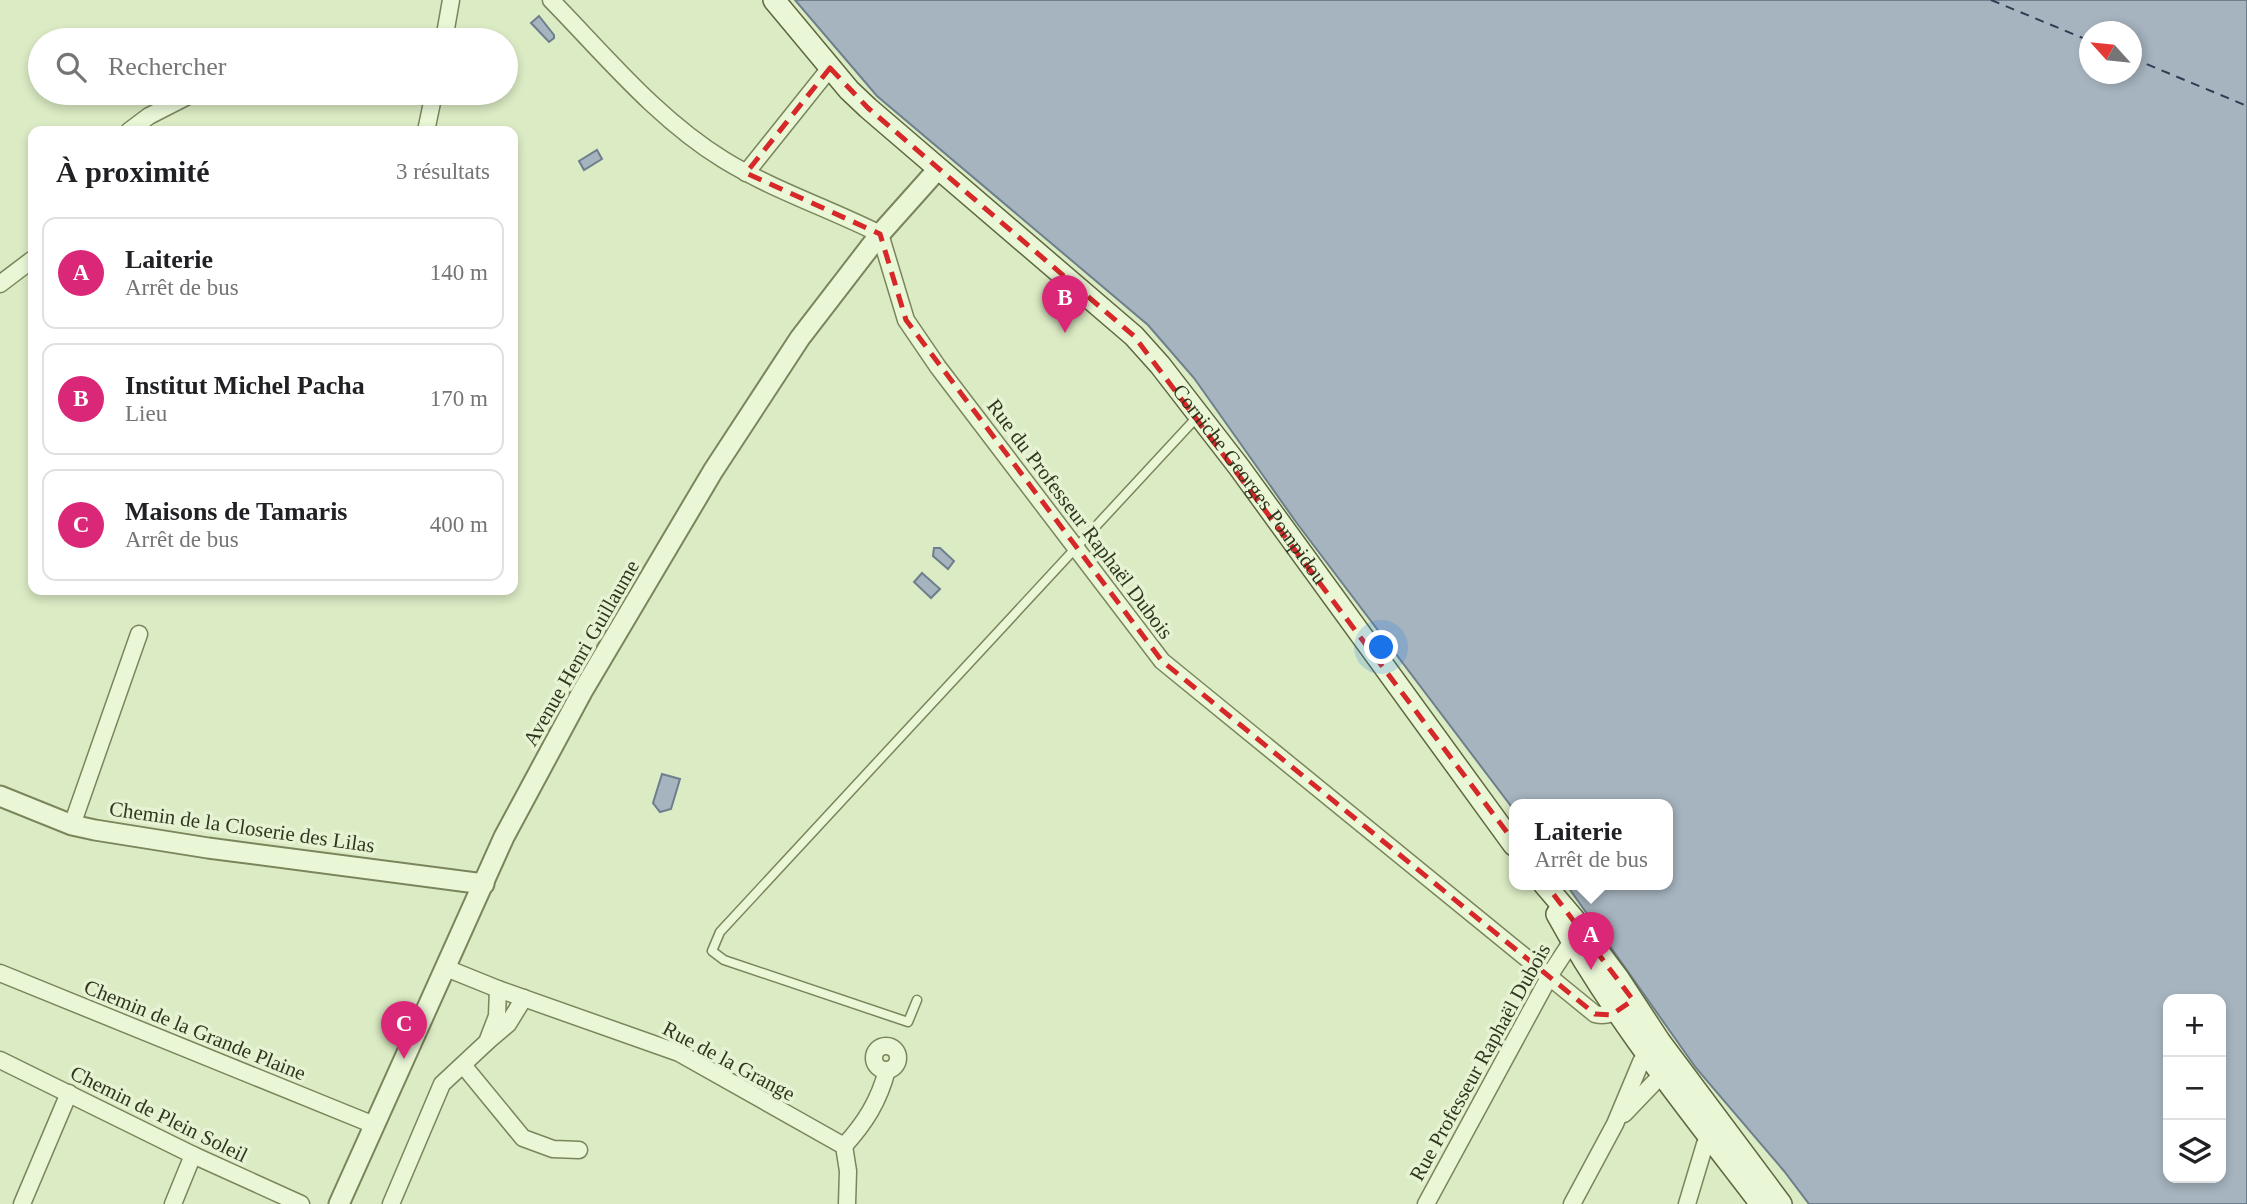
<!DOCTYPE html>
<html lang="fr">
<meta charset="utf-8">
<style>
:root{--surface:#fff;--page:#f2f2f2;--text:#202124;--muted:#757577;--line:#e0e0e0;--accent:#db2777}
body{margin:0;font-family:Georgia,serif;background:var(--page);color:var(--text)}
.controls{position:absolute;right:21px;bottom:21px;display:grid;overflow:hidden;border-radius:14px;box-shadow:0 4px 10px #0003}
.controls button{width:63px;height:63px;display:grid;place-items:center;padding:0;border:0;border-bottom:2px solid var(--line);background:var(--surface);color:var(--text);font:35px sans-serif}
.compass{position:absolute;left:2079px;top:21px;width:63px;height:63px;border-radius:50%;background:var(--surface);box-shadow:0 4px 10px #0003;rotate:297deg}
.you{position:absolute;left:1382px;top:648px;width:24px;height:24px;margin:-18px;border:5px solid #fff;border-radius:50%;background:#1a73e8;box-shadow:0 0 0 10px #1a73e833}
.badge{display:grid;place-items:center;width:46px;height:46px;border-radius:50%;background:var(--accent);color:#fff;font-size:23px;font-weight:700}
.pin{position:absolute;translate:-50% -58px;filter:drop-shadow(0 2px 4px #0008)}
.pin::after{content:'';position:absolute;top:37px;width:24px;height:21px;background:inherit;clip-path:polygon(0 0,100% 0,50% 100%)}
.popup{position:absolute;left:1509px;top:799px;width:164px;height:91px;box-sizing:border-box;display:grid;place-content:center;border-radius:14px;background:var(--surface);filter:drop-shadow(0 2px 5px #0005);font-size:23px;white-space:nowrap;color:var(--muted)}
.popup b{font-size:26px;color:var(--text)}
.popup::after{content:'';position:absolute;left:50%;top:100%;margin-left:-14px;border:14px solid transparent;border-top-color:var(--surface)}
.list{margin:0;padding:0;list-style:none}
h2{display:flex;justify-content:space-between;align-items:center;height:91px;margin:0;padding:0 28px;font-size:30px}
h2 small{font-size:23px;font-weight:400;color:var(--muted)}
.list li{display:grid;grid-template-columns:46px 1fr auto;gap:21px;align-items:center;box-sizing:border-box;height:112px;margin:0 14px 14px;padding:0 14px;border:2px solid var(--line);border-radius:14px}
.list b{display:block;font-size:26px;white-space:nowrap}
.list p{margin:0;font-size:23px;white-space:nowrap;color:var(--muted)}
.list em{font-size:23px;font-style:normal;color:var(--muted)}
.icon{flex:none;width:38px;height:38px;fill:none;stroke:currentColor;stroke-width:2;stroke-linecap:round;stroke-linejoin:round}
.map{position:relative;flex:none;width:2247px;height:1204px;overflow:hidden}
.search{position:absolute;background:var(--surface);box-shadow:0 4px 10px #0003;left:28px;top:28px;width:490px;height:77px;display:flex;align-items:center;gap:18px;box-sizing:border-box;padding:0 24px;border-radius:38px;color:var(--muted);font-size:26px}
.panel{position:absolute;background:var(--surface);box-shadow:0 4px 10px #0003;left:28px;top:126px;width:490px;height:469px;border-radius:14px}
.map>svg:first-child{display:block}
.water{fill:#a6b4bf;stroke:#6d7e8c;stroke-width:2;fill-rule:evenodd}
.lines{fill:none;stroke-linecap:round;stroke-linejoin:round}
.ferry{stroke:#2f3c54;stroke-width:2;stroke-dasharray:9 7;stroke-linecap:butt}
.service-casing{stroke:#7b855b;stroke-width:11}
.minor-casing{stroke:#7b855b;stroke-width:19}
.tertiary-casing{stroke:#7b855b;stroke-width:23}
.secondary-casing{stroke:#5e673f;stroke-width:24}
.service{stroke:#e9f7d7;stroke-width:8}
.minor{stroke:#e9f7d7;stroke-width:16}
.tertiary{stroke:#e9f7d7;stroke-width:19}
.secondary{stroke:#e9f7d7;stroke-width:21}
.marked{fill:none;stroke:#d62828;stroke-width:5;stroke-dasharray:14 9;stroke-linejoin:round}
.labels{text-anchor:middle;dominant-baseline:central;stroke-width:7;stroke-linejoin:round;paint-order:stroke}
.street-label{font-size:21px;fill:#31361f;stroke:#e5f3d3}
</style>
<div class="map">
<svg width="2247" height="1204" viewBox="0 0 2247 1204">
<rect width="100%" height="100%" fill="#dbebc4"/>
<!-- water -->
<g class="water">
<path d="M 795,0 L 2247,0 L 2247,1204 L 1809,1204 L 1784,1171 L 1696,1068 L 1566,884 L 1668,884 L 1668,804 L 1514,804 L 1514,810 L 1296,522 L 1194,378 L 1148,325 L 877,96 ZM 2090,32 L 2132,32 L 2132,74 L 2090,74 ZM 2221,999 L 2221,1178 L 2168,1178 L 2168,999 Z"/>
<path d="M 539,16 L 554,35 L 554,38 L 549,42 L 531,23 Z"/>
<path d="M 597,150 L 602,159 L 584,170 L 579,161 Z"/>
<path d="M 934,548 L 940,548 L 954,561 L 948,569 L 933,556 Z"/>
<path d="M 922,573 L 940,589 L 931,598 L 914,582 Z"/>
<path d="M 662,774 L 680,779 L 671,809 L 660,812 L 653,803 Z"/>
</g>
<g class="lines">
<!-- ferry -->
<g class="ferry">
<path d="M 1991,0 L 2090,41"/>
<path d="M 2132,58 L 2247,106"/>
</g>
<!-- service casing -->
<g class="service-casing">
<path id="service" d="M 917,1000 L 908,1022 L 724,960 L 712,951 L 720,932 L 1198,416"/>
</g>
<!-- minor casing -->
<g class="minor-casing">
<g id="minor">
<path d="M 551,0 C 605,55 657,119 724,160 C 773,190 828,208 880,234 L 906,320 L 938,367 L 1162,661 L 1595,1014 C 1607,1017 1614,1013 1624,1006"/>
<path d="M 444,40 L 451,0"/>
<path d="M 129,131 L 149,116 L 194,93"/>
<path d="M 426,131 L 434,93"/>
<path d="M 746,173 L 830,68"/>
<path d="M 0,284 L 33,259"/>
<path d="M 72,825 L 139,634"/>
<path d="M 446,968 L 498,989 L 679,1053 L 844,1146 L 848,1171 L 847,1204"/>
<path d="M 0,973 L 374,1125"/>
<path d="M 488,1041 L 508,1024 L 524,998"/>
<circle cx="886" cy="1058" r="12"/>
<path d="M 0,1060 L 193,1155 L 301,1204"/>
<path d="M 463,1065 L 523,1138 L 553,1149 L 579,1150"/>
<path d="M 1624,1114 L 1669,1067"/>
<path d="M 844,1146 C 865,1123 879,1101 887,1070"/>
<path d="M 22,1204 L 69,1093"/>
<path d="M 173,1204 L 193,1155"/>
<path d="M 391,1204 L 442,1084 L 487,1042 L 497,1016 L 498,989"/>
<path d="M 1426,1204 L 1553,970 L 1572,941"/>
<path d="M 1572,1204 L 1615,1124 L 1641,1062 L 1653,1049"/>
<path d="M 1687,1204 L 1705,1144 L 1719,1132"/>
</g>
</g>
<!-- tertiary casing -->
<g class="tertiary-casing">
<g id="tertiary">
<path d="M 0,796 L 72,825 L 95,830 L 208,848 L 484,884"/>
<path d="M 339,1204 L 504,837 L 582,692 L 713,471 L 800,338 L 880,234 L 938,169"/>
</g>
</g>
<!-- secondary casing -->
<g class="secondary-casing">
<g id="secondary">
<path id="s1" d="M 774,0 L 849,90 L 868,108 L 1134,336 L 1160,365 L 1239,467 L 1514,845"/>
<path d="M 1544,884 L 1573,918 L 1618,978 L 1660,1042 L 1781,1204"/>
<path d="M 1557,914 C 1613,1017 1690,1111 1761,1204"/>
</g>
</g>
<!-- service -->
<use href="#service" class="service"/>
<!-- minor -->
<use href="#minor" class="minor"/>
<!-- tertiary -->
<use href="#tertiary" class="tertiary"/>
<!-- secondary -->
<use href="#secondary" class="secondary"/>
</g>
<!-- marked area -->
<path class="marked" d="M 830,68 L 868,108 L 1134,336 L 1633,1000 L 1611,1015 L 1595,1014 L 1162,661 L 906,320 L 880,234 L 746,173 Z"/>
<g class="labels">
<!-- street labels -->
<g class="street-label">
<text stroke="none"><textPath href="#s1" startOffset="682">Corniche Georges Pompidou</textPath></text>
<text transform="translate(1080 519) rotate(53)">Rue du Professeur Raphaël Dubois</text>
<text transform="translate(581 653) rotate(-60)">Avenue Henri Guillaume</text>
<text transform="translate(242 827) rotate(8)">Chemin de la Closerie des Lilas</text>
<text transform="translate(195 1030) rotate(22)">Chemin de la Grande Plaine</text>
<text transform="translate(729 1061) rotate(28)">Rue de la Grange</text>
<text transform="translate(1480 1062) rotate(-61)">Rue Professeur Raphaël Dubois</text>
<text transform="translate(159 1114) rotate(26)">Chemin de Plein Soleil</text>
</g>
</g>
</svg>
<div class="controls">
<button>+</button>
<button>−</button>
<button><svg class="icon" aria-label="layers" viewBox="0 0 24 24"><path d="M12 4l9 5-9 5-9-5zM3 14l9 5 9-5"/></svg></button>
</div>
<svg class="compass" viewBox="-18 -18 36 36"><path d="M0-13l5 13h-10z" fill="#e53935"/><path d="M0 13l5-13h-10z" fill="#757577"/></svg>
<div class="you"></div>
<div class="pin badge" style="left:1591px;top:970px">A</div>
<div class="popup"><b>Laiterie</b>Arrêt de bus</div>
<div class="pin badge" style="left:1065px;top:333px">B</div>
<div class="pin badge" style="left:404px;top:1059px">C</div>
<div class="search"><svg class="icon" aria-label="search" viewBox="0 0 24 24"><circle cx="10" cy="10" r="6"/><path d="M15 15l6 6"/></svg>Rechercher</div>
<section class="panel">
<h2>À proximité<small>3 résultats</small></h2>
<ul class="list">
<li><span class="badge">A</span><div><b>Laiterie</b><p>Arrêt de bus</p></div><em>140 m</em></li>
<li><span class="badge">B</span><div><b>Institut Michel Pacha</b><p>Lieu</p></div><em>170 m</em></li>
<li><span class="badge">C</span><div><b>Maisons de Tamaris</b><p>Arrêt de bus</p></div><em>400 m</em></li>
</ul>
</section>
</div>
